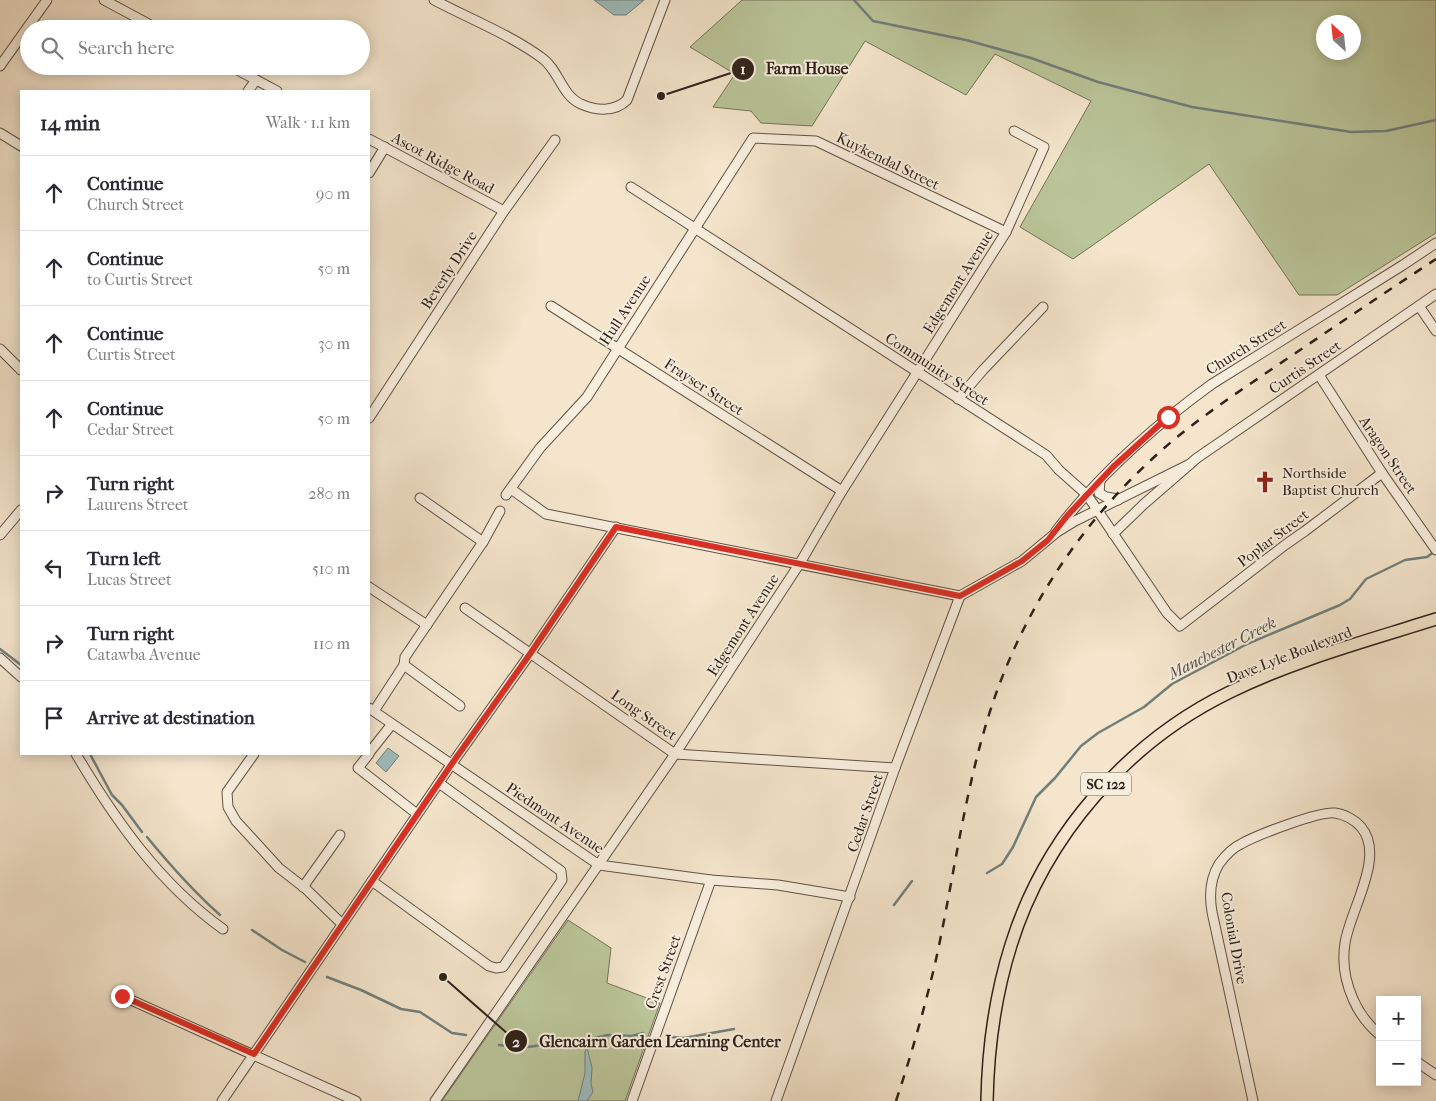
<!DOCTYPE html>
<meta charset="utf-8">
<style>
:root{--surface:#fff;--page:#f7f7f7;--text:#2b2b33;--muted:#7c7c81;--line:#e1e1e2}
body{margin:0;font-family:"IM FELL French Canon",serif;background:var(--page);color:var(--text)}
.controls{position:absolute;right:15px;bottom:15px;display:grid;overflow:hidden;border-radius:0px;box-shadow:0 2px 12px #0003}
.controls button{width:45px;height:45px;display:grid;place-items:center;padding:0;border:0;border-bottom:1px solid var(--line);background:var(--surface);color:var(--text);font:25px sans-serif}
.compass{position:absolute;left:1316px;top:15px;width:45px;height:45px;border-radius:50%;background:var(--surface);box-shadow:0 2px 12px #0003;rotate:333deg}
.stop{position:absolute;width:15px;height:15px;margin:-11px;border:4px solid #d93025;border-radius:50%;background:#fff}
.stop.end{background:#d93025;border-color:#fff;box-shadow:0 1px 5px #0008}
.list{margin:0;padding:0;list-style:none}
h2{display:flex;justify-content:space-between;align-items:center;height:65px;margin:0;padding:0 20px;font-size:21px}
h2 small{font-size:16px;font-weight:400;color:var(--muted)}
.list li{display:grid;grid-template-columns:32px 1fr auto;gap:15px;align-items:center;box-sizing:border-box;height:75px;padding:0 20px;border-top:1px solid var(--line)}
.list b{display:block;font-size:19px;white-space:nowrap}
.list p{margin:0;font-size:16px;white-space:nowrap;color:var(--muted)}
.list em{font-size:16px;font-style:normal;color:var(--muted)}
.icon{flex:none;width:28px;height:28px;fill:none;stroke:currentColor;stroke-width:2;stroke-linecap:round;stroke-linejoin:round}
.map{position:relative;flex:none;width:1436px;height:1101px;overflow:hidden}
.search{position:absolute;background:var(--surface);box-shadow:0 2px 12px #0003;left:20px;top:20px;width:350px;height:55px;display:flex;align-items:center;gap:12px;box-sizing:border-box;padding:0 18px;border-radius:28px;color:var(--muted);font-size:19px}
.panel{position:absolute;background:var(--surface);box-shadow:0 2px 12px #0003;left:20px;top:90px;width:350px;height:665px;border-radius:0px}
.map>svg:first-child{display:block}
.green{fill:#bac599;stroke:#747359;fill-rule:evenodd}
.water{fill:#9ebdbe;stroke:#717f7c}
.lines{fill:none;stroke-linecap:round;stroke-linejoin:round}
.stream{stroke:#717f7c;stroke-width:2.5}
.minor-casing{stroke:#605246;stroke-width:11}
.major-casing{stroke:#2e2119;stroke-width:14}
.minor{stroke:#f8eede;stroke-width:9}
.major{stroke:#f4e5cc;stroke-width:11}
.rail{stroke:#2e2119;stroke-width:2.5;stroke-dasharray:9 9;stroke-linecap:butt}
.route{stroke:#d93025;stroke-width:6}
.labels{text-anchor:middle;dominant-baseline:central;stroke-width:4;stroke-linejoin:round;paint-order:stroke}
.shield{fill:#f8eede;stroke:#6b5e54;stroke-width:1}
.shield-label{font-size:14px;font-weight:bold;fill:#2e2119}
.street-label{font-size:15px;fill:#2e2119;stroke:#f8eede}
.poi-label{font-size:15px;fill:#2e2119;stroke:#f8eede;text-anchor:start}
.water-label{font-size:16px;font-style:italic;fill:#50504b;stroke:#f8eede}
.leader{fill:none;stroke:#2e2119;stroke-width:2}
.callout-dot{fill:#2e2119;stroke:#f8eede;stroke-width:2}
.mark-label{font-size:15px;text-anchor:middle;font-weight:bold;fill:#fff}
.callout-label{font-size:16px;text-anchor:middle;font-weight:bold;fill:#2e2119;stroke:#f8eede;stroke-width:4;stroke-linejoin:round;paint-order:stroke}
</style>
<div class="map">
<svg width="1436" height="1101" viewBox="0 0 1436 1101">
<rect width="100%" height="100%" fill="#f4e5cc"/>
<filter id="stains"><feTurbulence type="fractalNoise" baseFrequency=".004" numOctaves="4"/><feColorMatrix values="0 0 0 0 .2 0 0 0 0 .09 0 0 0 0 .02 0 0 0 .5 -.17"/></filter>
<radialGradient id="worn" r=".72"><stop offset=".6" stop-color="#630" stop-opacity="0"/><stop offset="1" stop-color="#630" stop-opacity=".3"/></radialGradient>
<!-- green -->
<g class="green">
<path d="M 742,0 L 1436,0 L 1436,233 L 1337,295 L 1299,295 L 1209,164 L 1073,259 L 1020,227 L 1091,101 L 995,54 L 966,95 L 865,41 L 812,126 L 761,123 L 751,111 L 713,107 L 735,74 L 690,47 ZM 1354,22 L 1354,52 L 1324,52 L 1324,22 Z"/>
<path d="M 568,920 L 611,948 L 607,983 L 660,1003 L 625,1101 L 442,1101 Z"/>
</g>
<!-- water -->
<g class="water">
<path d="M 594,0 L 644,0 L 626,15 L 614,15 Z"/>
<path d="M 388,748 L 399,756 L 386,772 L 376,763 Z"/>
<path d="M 587,1047 L 592,1068 L 591,1084 L 593,1092 L 587,1101 L 578,1101 L 585,1073 L 585,1052 Z"/>
</g>
<g class="lines">
<!-- stream -->
<g class="stream">
<path d="M 854,0 L 873,21 L 966,40 L 1031,58 L 1098,82 L 1192,107 L 1351,132 L 1386,131 L 1436,120"/>
<path d="M 0,649 L 21,665"/>
<path d="M 90,754 L 112,795 L 122,805 L 142,832"/>
<path d="M 147,837 C 170,865 193,891 220,915"/>
<path d="M 987,873 L 1002,864 L 1013,847 L 1036,797 L 1055,778 L 1081,746 L 1098,733 L 1144,707 L 1172,684 L 1247,644 L 1340,605 L 1350,599 L 1366,579 L 1405,560 L 1427,557 L 1435,551"/>
<path d="M 894,905 L 912,881"/>
<path d="M 252,930 L 282,950 L 305,962"/>
<path d="M 327,977 L 361,990 L 401,1009 L 420,1012 L 452,1033 L 466,1035"/>
<path d="M 671,1037 L 684,1038 L 734,1029"/>
<path d="M 499,1045 L 508,1046 L 517,1044 L 528,1047 L 568,1041 L 586,1042 L 594,1038 L 608,1035 L 632,1036 L 643,1033"/>
</g>
<!-- minor casing -->
<g class="minor-casing">
<g id="minor">
<path d="M 104,0 L 158,29"/>
<path d="M 434,0 C 470,19 509,34 542,58 C 559,70 561,95 581,104 C 596,111 615,112 627,100 L 665,0"/>
<path d="M 0,66 L 47,0"/>
<path d="M 230,66 L 277,91"/>
<path d="M 248,91 L 256,80"/>
<path d="M 0,133 L 21,146"/>
<path d="M 369,139 L 504,211"/>
<path d="M 369,173 L 385,147"/>
<path d="M 631,187 L 1046,455 L 1059,470 L 1087,495 L 1096,508 L 1167,613 L 1180,626 L 1285,545 L 1305,531 L 1382,473"/>
<path d="M 551,306 L 842,491"/>
<path d="M 1419,306 L 1436,331"/>
<path d="M 0,349 L 21,370"/>
<path d="M 1319,375 L 1382,473 L 1436,550"/>
<path d="M 958,399 L 983,370 L 1043,307"/>
<path d="M 369,418 L 504,211 L 555,140"/>
<path d="M 1100,481 L 1099,493 L 1106,497 L 1118,499 L 1118,500"/>
<path d="M 511,489 L 546,514 L 960,596"/>
<path d="M 506,495 L 540,448 L 587,397 L 753,138 L 816,141 L 1006,232"/>
<path d="M 420,498 L 483,542"/>
<path d="M 1056,531 C 1100,474 1154,426 1212,384 L 1403,265 L 1436,243"/>
<path d="M 1113,534 L 1144,504 L 1197,458 L 1436,294"/>
<path d="M 0,535 L 21,510"/>
<path d="M 369,587 L 427,625"/>
<path d="M 465,608 L 675,754 L 895,768"/>
<path d="M 0,658 L 21,677"/>
<path d="M 404,665 L 405,657 L 483,542 L 500,511"/>
<path d="M 369,708 L 599,865 L 711,880 L 778,885 L 850,897"/>
<path d="M 374,711 L 404,665 L 460,706"/>
<path d="M 369,753 L 392,724"/>
<path d="M 76,754 C 115,820 160,884 223,929"/>
<path d="M 254,754 L 227,792 L 228,807 L 236,821 L 279,868 L 306,889 L 342,924"/>
<path d="M 369,754 L 358,768 L 417,814"/>
<path d="M 372,881 L 489,966 L 496,968 L 503,967 L 562,880 L 561,871 L 439,783"/>
<path d="M 303,887 L 340,835"/>
<path d="M 122,996 L 356,1101"/>
<path d="M 1417,1062 L 1436,1075"/>
<path d="M 222,1101 L 451,765 L 530,654 L 616,527"/>
<path d="M 435,1101 L 675,754 L 800,563 L 842,491 L 1006,232 L 1044,147 L 1014,131"/>
<path d="M 632,1101 L 711,880"/>
<path d="M 776,1101 L 895,768 L 960,596 L 1022,561 L 1057,532 L 1075,521 L 1190,464"/>
<path d="M 1253,1101 L 1212,912 C 1209,895 1210,879 1219,864 C 1225,856 1232,848 1241,844 C 1257,835 1319,811 1335,813 C 1344,814 1355,820 1361,827 C 1386,856 1350,910 1345,943 C 1342,962 1345,981 1353,999 C 1359,1013 1368,1025 1380,1035"/>
</g>
</g>
<!-- major casing -->
<g class="major-casing">
<path id="major" d="M 987,1101 C 988,1048 995,996 1011,945 C 1045,836 1127,742 1230,692 C 1295,660 1367,641 1436,619"/>
</g>
<!-- minor -->
<use href="#minor" class="minor"/>
<!-- major -->
<use href="#major" class="major"/>
<!-- rail -->
<path class="rail" d="M 896,1101 C 911,1056 924,1010 935,964 C 953,883 963,800 987,721 C 1017,621 1075,530 1151,460 C 1187,426 1228,399 1269,371 C 1325,333 1380,296 1436,259"/>
</g>
<g class="lines">
<!-- route -->
<path class="route" d="M 122,996 L 254,1054 L 451,765 L 530,654 L 616,527 L 960,596 L 1022,561 L 1048,540 L 1067,516 L 1113,467 L 1168,417"/>
</g>
<!-- icons -->
<defs>
<g id="church-bare" transform="scale(1.725)"><path d="M-1.2-6h2.4v3.5h3.3v2.4h-3.3V6h-2.4V-.1h-3.3v-2.4h3.3Z" fill="#8f2418" stroke="#f8eede" stroke-width="2.5" paint-order="stroke"/></g>
</defs>
<g fill-rule="evenodd">
<use href="#church-bare" x="1265" y="482"/>
</g>
<g class="labels">
<!-- shield labels -->
<rect class="shield" x="1081" y="772.5" width="50" height="23" rx="4"/>
<g class="shield-label">
<text x="1106" y="784">SC 122</text>
</g>
<!-- street labels -->
<g class="street-label">
<text transform="translate(888 161) rotate(26)">Kuykendal Street</text>
<text transform="translate(443 163) rotate(28)">Ascot Ridge Road</text>
<text transform="translate(449 270) rotate(-57)">Beverly Drive</text>
<text transform="translate(958 282) rotate(-58)">Edgemont Avenue</text>
<text transform="translate(625 310) rotate(-57)">Hull Avenue</text>
<text transform="translate(1246 347) rotate(-32)">Church Street</text>
<text transform="translate(1305 367) rotate(-34)">Curtis Street</text>
<text transform="translate(937 369) rotate(33)">Community Street</text>
<text transform="translate(704 387) rotate(33)">Frayser Street</text>
<text transform="translate(1388 455) rotate(56)">Aragon Street</text>
<text transform="translate(1273 538) rotate(-37)">Poplar Street</text>
<text transform="translate(743 625) rotate(-57)">Edgemont Avenue</text>
<text transform="translate(1289 655) rotate(-21)">Dave Lyle Boulevard</text>
<text transform="translate(644 715) rotate(35)">Long Street</text>
<text transform="translate(865 813) rotate(-71)">Cedar Street</text>
<text transform="translate(555 818) rotate(34)">Piedmont Avenue</text>
<text transform="translate(1234 938) rotate(80)">Colonial Drive</text>
<text transform="translate(663 972) rotate(-70)">Crest Street</text>
</g>
<!-- poi labels -->
<g class="poi-label">
<text x="1282" y="473">Northside<tspan x="1282" dy="17">Baptist Church</tspan></text>
</g>
<!-- water labels -->
<g class="water-label">
<text transform="translate(1222 648) rotate(-27)">Manchester Creek</text>
</g>
</g>
<!-- callouts -->
<path class="leader" d="M661 96L743 69M443 977L516 1041"/>
<g class="callout-dot">
<circle cx="661" cy="96" r="5"/>
<circle cx="443" cy="977" r="5"/>
<circle cx="743" cy="69" r="12"/>
<circle cx="516" cy="1041" r="12"/>
</g>
<g class="mark-label">
<text x="743" y="74">1</text>
<text x="516" y="1047">2</text>
</g>
<g class="callout-label">
<text x="807" y="74">Farm House</text>
<text x="660" y="1047">Glencairn Garden Learning Center</text>
</g>
<rect width="100%" height="100%" filter="url(#stains)"/>
<rect width="100%" height="100%" fill="url(#worn)"/>
</svg>
<div class="controls">
<button>+</button>
<button>−</button>
</div>
<svg class="compass" viewBox="-18 -18 36 36"><path d="M0-13l5 13h-10z" fill="#e53935"/><path d="M0 13l5-13h-10z" fill="#7c7c81"/></svg>
<div class="stop" style="left:1168px;top:417px"></div>
<div class="stop end" style="left:122px;top:996px"></div>
<div class="search"><svg class="icon" aria-label="search" viewBox="0 0 24 24"><circle cx="10" cy="10" r="6"/><path d="M15 15l6 6"/></svg>Search here</div>
<section class="panel">
<h2>14 min<small>Walk · 1.1 km</small></h2>
<ul class="list">
<li><svg class="icon" aria-label="ahead" viewBox="0 0 24 24"><path d="M12 20V5M6 11l6-6 6 6"/></svg><div><b>Continue</b><p>Church Street</p></div><em>90 m</em></li>
<li><svg class="icon" aria-label="ahead" viewBox="0 0 24 24"><path d="M12 20V5M6 11l6-6 6 6"/></svg><div><b>Continue</b><p>to Curtis Street</p></div><em>50 m</em></li>
<li><svg class="icon" aria-label="ahead" viewBox="0 0 24 24"><path d="M12 20V5M6 11l6-6 6 6"/></svg><div><b>Continue</b><p>Curtis Street</p></div><em>30 m</em></li>
<li><svg class="icon" aria-label="ahead" viewBox="0 0 24 24"><path d="M12 20V5M6 11l6-6 6 6"/></svg><div><b>Continue</b><p>Cedar Street</p></div><em>50 m</em></li>
<li><svg class="icon" aria-label="right" viewBox="0 0 24 24"><path d="M7 20v-9h11M14 6l5 5-5 5"/></svg><div><b>Turn right</b><p>Laurens Street</p></div><em>280 m</em></li>
<li><svg class="icon" aria-label="left" viewBox="0 0 24 24"><path d="M17 20v-9H6M10 6l-5 5 5 5"/></svg><div><b>Turn left</b><p>Lucas Street</p></div><em>510 m</em></li>
<li><svg class="icon" aria-label="right" viewBox="0 0 24 24"><path d="M7 20v-9h11M14 6l5 5-5 5"/></svg><div><b>Turn right</b><p>Catawba Avenue</p></div><em>110 m</em></li>
<li><svg class="icon" aria-label="arrive" viewBox="0 0 24 24"><path d="M6 21V4h12l-3 4 3 4H6"/></svg><div><b>Arrive at destination</b></div></li>
</ul>
</section>
</div>
